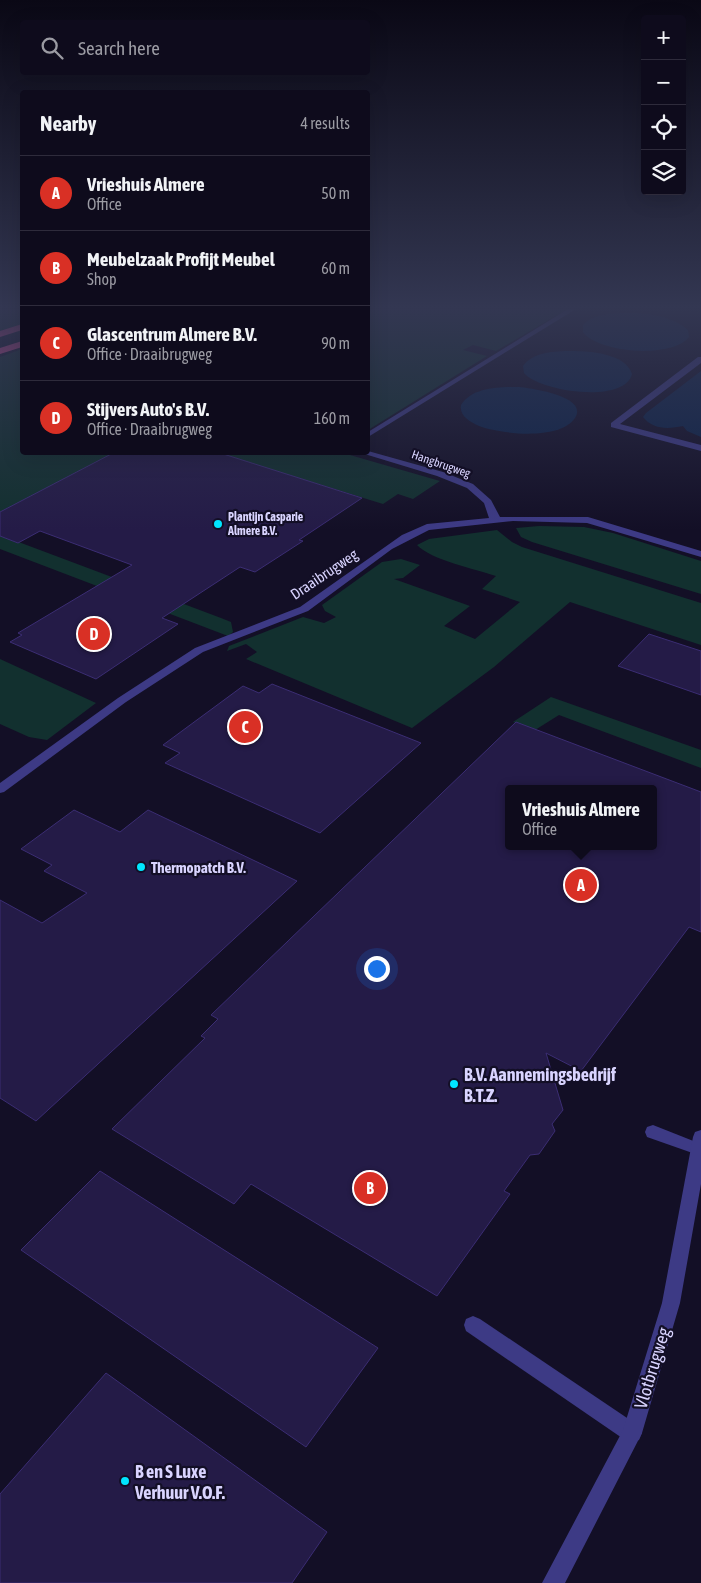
<!DOCTYPE html>
<meta charset="utf-8">
<style>
:root{--surface:#0e0b1c;--page:#1c1929;--text:#f1f3f6;--muted:#9b9ba3;--line:#2e2b3b;--accent:#d93025}
body{margin:0;font-family:"Asap Condensed",sans-serif;background:var(--page);color:var(--text)}
.controls{position:absolute;right:15px;top:15px;display:grid;overflow:hidden;border-radius:5px;box-shadow:0 5px 20px #0002}
.controls button{width:45px;height:45px;display:grid;place-items:center;padding:0;border:0;border-bottom:1px solid var(--line);background:var(--surface);color:var(--text);font:25px sans-serif}
.you{position:absolute;left:376px;top:968px;width:18px;height:18px;margin:-12px;border:4px solid #fff;border-radius:50%;background:#1a73e8;box-shadow:0 0 0 8px #1a73e833}
.badge{display:grid;place-items:center;width:32px;height:32px;border-radius:50%;background:var(--accent);color:#fff;font-size:16px;font-weight:700}
.pin{position:absolute;translate:-50% -50%;border:2px solid #fff;box-shadow:0 1px 5px #0006}
.popup{position:absolute;left:505px;top:785px;width:152px;height:65px;box-sizing:border-box;display:grid;place-content:center;border-radius:5px;background:var(--surface);filter:drop-shadow(0 1px 4px #0005);font-size:16px;white-space:nowrap;color:var(--muted)}
.popup b{font-size:19px;color:var(--text)}
.popup::after{content:'';position:absolute;left:50%;top:100%;margin-left:-10px;border:10px solid transparent;border-top-color:var(--surface)}
.list{margin:0;padding:0;list-style:none}
h2{display:flex;justify-content:space-between;align-items:center;height:65px;margin:0;padding:0 20px;font-size:21px}
h2 small{font-size:16px;font-weight:400;color:var(--muted)}
.list li{display:grid;grid-template-columns:32px 1fr auto;gap:15px;align-items:center;box-sizing:border-box;height:75px;padding:0 20px;border-top:1px solid var(--line)}
.list b{display:block;font-size:19px;white-space:nowrap}
.list p{margin:0;font-size:16px;white-space:nowrap;color:var(--muted)}
.list em{font-size:16px;font-style:normal;color:var(--muted)}
.icon{flex:none;width:28px;height:28px;fill:none;stroke:currentColor;stroke-width:2;stroke-linecap:round;stroke-linejoin:round}
.map{position:relative;flex:none;width:701px;height:1583px;overflow:hidden}
.search{position:absolute;background:var(--surface);box-shadow:0 5px 20px #0002;left:20px;top:20px;width:350px;height:55px;display:flex;align-items:center;gap:12px;box-sizing:border-box;padding:0 18px;border-radius:5px;color:var(--muted);font-size:19px}
.panel{position:absolute;background:var(--surface);box-shadow:0 5px 20px #0002;left:20px;top:90px;width:350px;height:365px;border-radius:5px}
.map>svg:first-child{display:block}
.green{fill:#12302f}
.water{fill:#0c2248}
.building{fill:#241b47;stroke:#3b2d73;fill-rule:evenodd}
.lines{fill:none;stroke-linecap:round;stroke-linejoin:round}
.lane{fill:#3d3a85;fill-rule:evenodd}
.street{fill:#3d3a85;fill-rule:evenodd}
.highway{fill:#ff4fa3;fill-rule:evenodd}
.poi-dot{fill:#00e5ff;stroke:#130f26;stroke-width:2}
.labels{text-anchor:middle;dominant-baseline:central;stroke-width:4.5;stroke-linejoin:round;paint-order:stroke}
.far-street-label{font-size:12px;fill:#d9d4ff;stroke:#130f26}
.far-poi-label{font-size:12px;font-weight:bold;fill:#d9d4ff;stroke:#130f26;text-anchor:start}
.street-label{font-size:15px;fill:#d9d4ff;stroke:#130f26}
.poi-label{font-size:15px;font-weight:bold;fill:#d9d4ff;stroke:#130f26;text-anchor:start}
.near-poi-label{font-size:18px;font-weight:bold;fill:#d9d4ff;stroke:#130f26;text-anchor:start}
.near-street-label{font-size:18px;fill:#d9d4ff;stroke:#130f26}
</style>
<div class="map">
<svg width="701" height="1583" viewBox="0 0 701 1583">
<rect width="100%" height="100%" fill="#130f26"/>
<!-- green -->
<g class="green">
<path d="M 0,309 L 22,309 L 22,324 L 0,331 Z"/>
<path d="M 368,309 L 567,309 L 496,351 L 473,345 L 463,350 L 487,356 L 368,430 Z"/>
<path d="M 22,349 L 22,452 L 139,453 L 0,525 L 0,357 Z"/>
<path d="M 218,453 L 343,453 L 440,481 L 413,499 L 398,494 L 383,504 Z"/>
<path d="M 539,526 L 584,527 L 613,533 L 701,561 L 701,594 L 532,542 L 521,537 L 516,528 Z"/>
<path d="M 497,530 L 512,542 L 522,547 L 701,603 L 701,645 L 570,602 L 494,667 L 412,728 L 246,659 L 257,652 L 246,644 L 227,651 L 229,646 L 303,617 L 324,623 L 336,617 L 325,611 L 322,605 L 382,562 L 401,559 L 420,565 L 403,578 L 394,579 L 470,606 L 444,626 L 475,639 L 520,602 L 482,589 L 496,576 C 475,569 431,560 417,545 L 429,539 Z"/>
<path d="M 0,535 L 221,618 L 231,622 L 233,632 L 228,636 L 0,549 Z"/>
<path d="M 0,659 L 96,703 L 47,740 L 29,737 L 0,724 Z"/>
<path d="M 551,697 L 701,750 L 701,768 L 559,715 L 535,730 L 513,722 Z"/>
</g>
<!-- water -->
<g class="water">
<path d="M 639,313 C 656,315 675,318 688,330 L 689,337 C 672,359 598,353 583,332 L 583,325 C 596,311 622,313 639,313 Z"/>
<path d="M 571,351 C 589,351 625,353 632,374 C 625,404 540,392 524,373 L 523,366 C 533,352 555,351 571,351 Z"/>
<path d="M 701,371 L 701,437 L 687,431 L 683,426 C 669,429 653,430 643,417 L 646,413 Z"/>
<path d="M 519,387 C 530,388 589,396 575,418 C 560,441 500,434 479,426 C 470,422 459,416 461,405 C 472,387 500,387 519,387 Z"/>
</g>
<!-- building -->
<g class="building">
<path d="M 115,452 L 217,452 L 362,498 L 299,540 L 303,541 L 255,572 L 240,567 L 162,618 L 178,624 L 96,679 L 10,642 L 22,635 L 18,633 L 132,565 L 40,531 L 18,543 L 0,536 L 0,512 Z"/>
<path d="M 649,634 L 701,651 L 701,695 L 618,666 Z"/>
<path d="M 272,684 L 421,743 L 320,833 L 165,763 L 180,753 L 163,745 L 243,686 L 259,693 Z"/>
<path d="M 516,722 L 701,792 L 701,932 L 689,927 L 581,1071 L 546,1053 L 563,1110 L 552,1124 L 555,1131 L 539,1154 L 530,1155 L 504,1191 L 510,1194 L 437,1296 L 251,1184 L 234,1204 L 112,1129 L 205,1038 L 201,1036 L 218,1019 L 211,1015 ZM 508,789 L 654,789 L 654,846 L 508,846 Z"/>
<path d="M 74,810 L 120,832 L 148,810 L 297,881 L 36,1121 L 0,1098 L 0,900 L 42,923 L 87,893 L 44,871 L 52,865 L 21,849 Z"/>
<path d="M 100,1171 L 378,1348 L 306,1447 L 21,1250 Z"/>
<path d="M 106,1373 L 327,1532 L 292,1583 L 0,1583 L 0,1494 Z"/>
</g>
<g class="lines">
<!-- lane -->
<g class="lane">
<path d="M 698,357 L 701,357 L 701,363 L 620,424 L 701,445 L 701,451 L 611,427 L 611,423 Z"/>
<path d="M 653,1125 L 701,1144 L 701,1156 L 647,1137 L 645,1132 L 647,1127 Z"/>
<path d="M 473,1316 L 480,1319 L 639,1426 L 642,1433 L 639,1440 L 632,1443 L 625,1440 L 466,1331 L 464,1325 L 466,1319 Z"/>
</g>
<!-- street -->
<g class="street">
<path d="M 568,309 L 576,309 L 368,437 L 368,432 Z"/>
<path d="M 368,451 L 443,472 L 473,484 L 491,500 L 500,517 L 588,517 L 701,551 L 701,557 L 587,523 L 513,521 L 429,530 L 392,549 L 308,611 L 203,652 L 126,702 L 4,792 L 0,793 L 0,783 L 118,698 L 195,648 L 300,607 L 402,535 L 427,524 L 489,518 L 484,503 L 467,488 L 437,476 L 358,452 L 368,452 Z"/>
<path d="M 701,1130 L 701,1184 L 680,1303 L 642,1433 L 565,1583 L 542,1583 L 623,1430 L 662,1303 L 693,1137 L 695,1132 Z"/>
</g>
<!-- highway -->
<g class="highway">
<path d="M 22,324 L 22,330 L 0,337 L 0,331 Z"/>
<path d="M 22,341 L 22,347 L 0,354 L 0,348 Z"/>
</g>
</g>
<!-- sky -->
<linearGradient id="sky" x2="0" y2="1"><stop stop-color="#0a0815"/><stop offset="0.58" stop-color="#333752"/><stop offset="1" stop-color="#333752" stop-opacity="0"/></linearGradient>
<rect width="701" height="530" fill="url(#sky)"/>
<!-- markers -->
<g class="poi-dot">
<circle cx="218" cy="524" r="5"/>
<circle cx="141" cy="867" r="5"/>
<circle cx="454" cy="1084" r="5"/>
<circle cx="125" cy="1481" r="5"/>
</g>
<g class="labels">
<!-- far-street labels -->
<g class="far-street-label">
<text transform="translate(441 464) rotate(19)">Hangbrugweg</text>
</g>
<!-- far-poi labels -->
<g class="far-poi-label">
<text x="228" y="517">Plantijn Casparie<tspan x="228" dy="14">Almere B.V.</tspan></text>
</g>
<!-- street labels -->
<g class="street-label">
<text transform="translate(324 574) rotate(-34)">Draaibrugweg</text>
</g>
<!-- poi labels -->
<g class="poi-label">
<text x="151" y="867">Thermopatch B.V.</text>
</g>
<!-- near-poi labels -->
<g class="near-poi-label">
<text x="464" y="1074">B.V. Aannemingsbedrijf<tspan x="464" dy="21">B.T.Z.</tspan></text>
<text x="135" y="1471">B en S Luxe<tspan x="135" dy="21">Verhuur V.O.F.</tspan></text>
</g>
<!-- near-street labels -->
<g class="near-street-label">
<text transform="translate(652 1368) rotate(-73)">Vlotbrugweg</text>
</g>
</g>
</svg>
<div class="controls">
<button>+</button>
<button>−</button>
<button><svg class="icon" aria-label="locate" viewBox="0 0 24 24"><circle cx="12" cy="12" r="6"/><path d="M12 2v4M12 18v4M2 12h4M18 12h4"/></svg></button>
<button><svg class="icon" aria-label="layers" viewBox="0 0 24 24"><path d="M12 4l9 5-9 5-9-5zM3 14l9 5 9-5"/></svg></button>
</div>
<div class="you"></div>
<div class="pin badge" style="left:581px;top:885px">A</div>
<div class="popup"><b>Vrieshuis Almere</b>Office</div>
<div class="pin badge" style="left:370px;top:1188px">B</div>
<div class="pin badge" style="left:245px;top:727px">C</div>
<div class="pin badge" style="left:94px;top:634px">D</div>
<div class="search"><svg class="icon" aria-label="search" viewBox="0 0 24 24"><circle cx="10" cy="10" r="6"/><path d="M15 15l6 6"/></svg>Search here</div>
<section class="panel">
<h2>Nearby<small>4 results</small></h2>
<ul class="list">
<li><span class="badge">A</span><div><b>Vrieshuis Almere</b><p>Office</p></div><em>50 m</em></li>
<li><span class="badge">B</span><div><b>Meubelzaak Profijt Meubel</b><p>Shop</p></div><em>60 m</em></li>
<li><span class="badge">C</span><div><b>Glascentrum Almere B.V.</b><p>Office · Draaibrugweg</p></div><em>90 m</em></li>
<li><span class="badge">D</span><div><b>Stijvers Auto's B.V.</b><p>Office · Draaibrugweg</p></div><em>160 m</em></li>
</ul>
</section>
</div>
